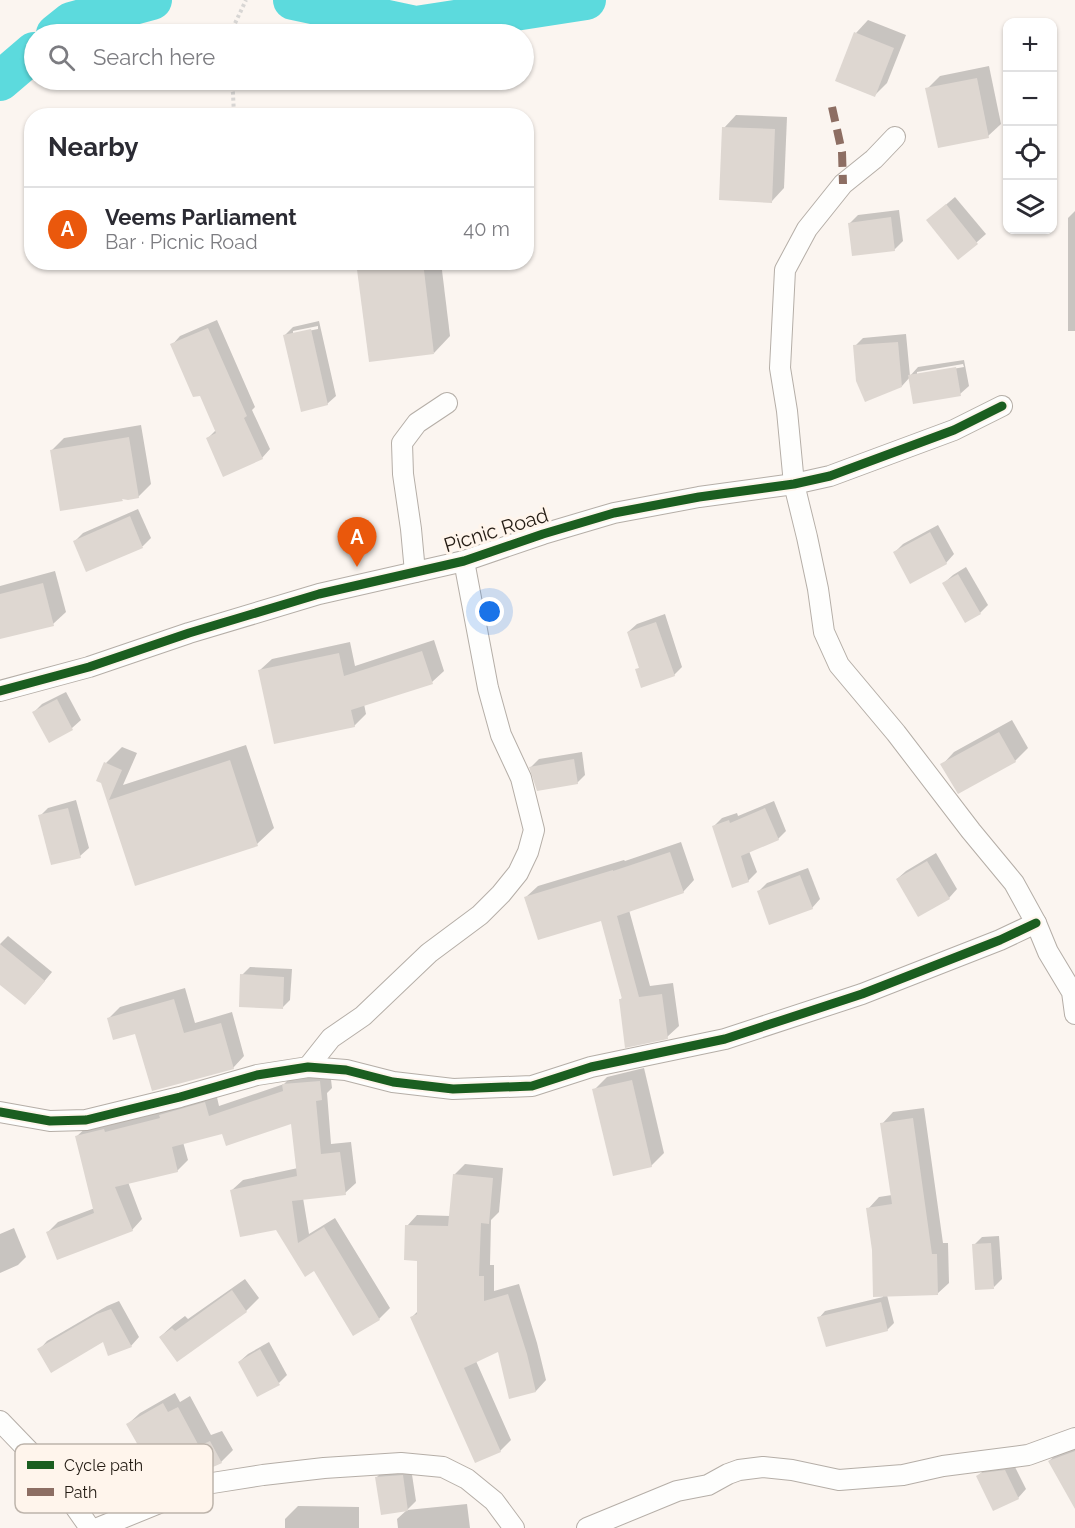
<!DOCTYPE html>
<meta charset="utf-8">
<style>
:root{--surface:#fff;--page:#f7f7f7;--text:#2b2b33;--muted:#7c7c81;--line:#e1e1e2;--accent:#ea580c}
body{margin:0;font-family:Raleway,sans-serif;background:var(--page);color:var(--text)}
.controls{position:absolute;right:18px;top:18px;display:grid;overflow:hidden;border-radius:12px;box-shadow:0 2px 4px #0004}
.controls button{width:54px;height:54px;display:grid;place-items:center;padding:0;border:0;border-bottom:2px solid var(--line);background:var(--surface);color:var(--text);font:30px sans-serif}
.you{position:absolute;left:490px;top:612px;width:21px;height:21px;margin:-15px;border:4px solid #fff;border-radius:50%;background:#1a73e8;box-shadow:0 0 0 9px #1a73e833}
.badge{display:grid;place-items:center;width:39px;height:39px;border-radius:50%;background:var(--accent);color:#fff;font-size:20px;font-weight:700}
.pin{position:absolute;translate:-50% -50px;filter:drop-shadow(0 2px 3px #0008)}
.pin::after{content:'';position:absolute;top:32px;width:21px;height:18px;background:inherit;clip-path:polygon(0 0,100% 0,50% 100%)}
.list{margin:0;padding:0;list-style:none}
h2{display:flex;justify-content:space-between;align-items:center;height:78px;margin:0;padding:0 24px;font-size:26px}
h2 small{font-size:20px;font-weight:400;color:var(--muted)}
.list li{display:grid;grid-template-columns:39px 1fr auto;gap:18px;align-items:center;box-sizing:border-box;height:84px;padding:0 24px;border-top:2px solid var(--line)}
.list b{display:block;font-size:22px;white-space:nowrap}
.list p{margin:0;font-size:20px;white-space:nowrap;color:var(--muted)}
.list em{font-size:20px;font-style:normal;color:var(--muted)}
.icon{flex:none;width:33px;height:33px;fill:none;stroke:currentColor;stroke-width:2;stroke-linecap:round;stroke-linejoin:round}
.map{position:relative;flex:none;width:1075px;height:1528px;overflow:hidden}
.search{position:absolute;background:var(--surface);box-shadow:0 2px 4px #0004;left:24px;top:24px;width:510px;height:66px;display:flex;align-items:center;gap:15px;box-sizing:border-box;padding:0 21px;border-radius:33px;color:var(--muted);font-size:22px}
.panel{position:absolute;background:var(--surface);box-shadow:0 2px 4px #0004;left:24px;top:108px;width:510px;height:162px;border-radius:24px}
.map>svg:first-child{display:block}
.shadow{fill:#0003;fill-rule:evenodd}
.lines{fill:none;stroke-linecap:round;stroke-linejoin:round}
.river{stroke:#5cdadd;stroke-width:40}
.building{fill:#ded7d1}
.minor-casing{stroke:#b5aea7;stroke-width:22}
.path{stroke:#d8d6d4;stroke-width:4;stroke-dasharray:3 3;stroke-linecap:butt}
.minor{stroke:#fefefd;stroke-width:20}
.quiet{stroke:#8d6e63;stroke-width:8;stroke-dasharray:15 8;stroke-linecap:butt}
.cycleway-casing{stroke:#fff5ec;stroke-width:13}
.cycleway{stroke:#1b5e20;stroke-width:9}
.labels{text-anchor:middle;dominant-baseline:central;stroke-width:6;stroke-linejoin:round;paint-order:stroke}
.street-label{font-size:20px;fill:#241c14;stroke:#fff5ec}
.key{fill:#fff5ec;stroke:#bdb4ab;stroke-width:1.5}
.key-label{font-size:16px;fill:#241c14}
</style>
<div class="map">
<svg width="1075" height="1528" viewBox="0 0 1075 1528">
<rect width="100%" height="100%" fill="#fbf5f0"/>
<!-- shadow -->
<g class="shadow">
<path d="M 868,20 L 906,35 L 887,83 L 875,95 L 856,33 Z"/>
<path d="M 989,66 L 1001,124 L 988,136 L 927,89 L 940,76 Z"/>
<path d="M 736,115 L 787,117 L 784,188 L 772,201 L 724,128 Z"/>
<path d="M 1052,177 L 1057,177 L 1057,215 L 1052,219 Z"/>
<path d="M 955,197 L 986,234 L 959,258 L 928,220 Z"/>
<path d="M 899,210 L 903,241 L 894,250 L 850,223 L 858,215 Z"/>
<path d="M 1075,211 L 1075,331 L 1068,331 L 1068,218 Z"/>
<path d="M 358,262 L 441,262 L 450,336 L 434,353 Z"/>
<path d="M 217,320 L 255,407 L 252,410 L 270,449 L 262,458 L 208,438 L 216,430 L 201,395 L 172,345 L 180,336 Z"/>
<path d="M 319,321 L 336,396 L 327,404 L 285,335 L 293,327 ZM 318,326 L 318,329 L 293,334 L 293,331 Z"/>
<path d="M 906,334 L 910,376 L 918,367 L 964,360 L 969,386 L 960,394 L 910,377 L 902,386 L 855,346 L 863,338 ZM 963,364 L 964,367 L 917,375 L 917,372 Z"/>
<path d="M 141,425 L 151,484 L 138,497 L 124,497 L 122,499 L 51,451 L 64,438 Z"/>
<path d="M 138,509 L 151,538 L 143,546 L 87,570 L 74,542 L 83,533 Z"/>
<path d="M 938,525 L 954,554 L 946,563 L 895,552 L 903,544 Z"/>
<path d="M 966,567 L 988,605 L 980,613 L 944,583 L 953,575 Z"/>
<path d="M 55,571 L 66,612 L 53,624 L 0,637 L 0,586 Z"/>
<path d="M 665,614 L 682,667 L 674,675 L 637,670 L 640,667 L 628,632 L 637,624 Z"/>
<path d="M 434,640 L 444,671 L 432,682 L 364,704 L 366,714 L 354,726 L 260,670 L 272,659 L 350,642 L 355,666 Z"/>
<path d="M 66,692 L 81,720 L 72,728 L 49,741 L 34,712 L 42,704 Z"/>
<path d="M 1012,720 L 1028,748 L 1015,761 L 942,765 L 954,752 Z"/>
<path d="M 246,745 L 274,828 L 257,844 L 136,884 L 102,782 L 106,763 L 122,747 L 137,753 L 123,785 Z"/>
<path d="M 582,752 L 585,775 L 577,783 L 531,767 L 539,759 Z"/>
<path d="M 76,800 L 89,848 L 80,856 L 40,816 L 48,808 Z"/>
<path d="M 774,801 L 786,831 L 778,839 L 749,851 L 757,872 L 748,881 L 714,826 L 722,818 L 737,813 L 738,816 Z"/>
<path d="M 681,842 L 694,880 L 683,892 L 629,910 L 650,986 L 673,983 L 679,1026 L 667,1037 L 620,1000 L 623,997 L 602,919 L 526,897 L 538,886 L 624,860 L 625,861 Z"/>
<path d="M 936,853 L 957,889 L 949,898 L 897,879 L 906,871 Z"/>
<path d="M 808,868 L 820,899 L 812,908 L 759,891 L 767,883 Z"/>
<path d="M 8,936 L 52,972 L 33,995 L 0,983 L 0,944 Z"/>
<path d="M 250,967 L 292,969 L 290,1000 L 282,1008 L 242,975 Z"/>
<path d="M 185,988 L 195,1023 L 232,1012 L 244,1056 L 233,1068 L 136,1032 L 109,1018 L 120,1007 Z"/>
<path d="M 644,1068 L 664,1153 L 651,1166 L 594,1090 L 607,1077 Z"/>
<path d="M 330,1071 L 332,1088 L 327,1093 L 331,1144 L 351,1142 L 356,1183 L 345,1193 L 303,1198 L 309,1234 L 335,1218 L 390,1308 L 379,1319 L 354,1334 L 315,1269 L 277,1228 L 232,1190 L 243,1180 L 298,1168 L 292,1122 L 223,1132 L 183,1142 L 188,1160 L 177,1171 L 128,1182 L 142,1219 L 132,1230 L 48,1232 L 58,1222 L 95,1208 L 77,1136 L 88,1126 L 216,1093 L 219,1106 L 284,1084 L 294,1074 Z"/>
<path d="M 924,1108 L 943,1243 L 948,1243 L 949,1283 L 937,1294 L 887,1295 L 894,1323 L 887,1330 L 819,1318 L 825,1311 L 883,1297 L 874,1250 L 868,1209 L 879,1197 L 892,1195 L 882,1124 L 893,1112 Z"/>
<path d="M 465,1164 L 503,1168 L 499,1212 L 491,1220 L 490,1265 L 494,1265 L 494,1291 L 519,1284 L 537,1343 L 546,1380 L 536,1391 L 510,1397 L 499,1350 L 476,1361 L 511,1440 L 500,1451 L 411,1318 L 419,1310 L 419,1259 L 407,1226 L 417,1215 L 451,1216 L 454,1175 Z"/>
<path d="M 14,1228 L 26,1257 L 18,1265 L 0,1273 L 0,1234 Z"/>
<path d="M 999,1236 L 1002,1279 L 994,1287 L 974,1245 L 982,1237 Z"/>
<path d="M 245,1279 L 259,1298 L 246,1311 L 177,1360 L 160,1337 L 173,1325 L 185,1316 L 188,1319 Z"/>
<path d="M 119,1301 L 139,1337 L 131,1346 L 104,1340 L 39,1350 L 47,1341 L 107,1306 Z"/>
<path d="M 269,1342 L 287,1375 L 279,1383 L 239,1362 L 248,1354 Z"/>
<path d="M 175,1393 L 180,1402 L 190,1396 L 211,1435 L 222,1431 L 233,1450 L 221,1462 L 177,1454 L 128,1424 L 140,1413 Z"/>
<path d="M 1075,1446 L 1075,1506 L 1049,1461 L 1058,1453 Z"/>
<path d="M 1013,1463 L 1026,1489 L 1018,1498 L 978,1476 L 986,1468 Z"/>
<path d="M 411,1468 L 416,1501 L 407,1510 L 467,1504 L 470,1528 L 398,1528 L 397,1519 L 407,1510 L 377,1477 L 385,1469 Z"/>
<path d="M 298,1506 L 359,1507 L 359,1528 L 285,1528 L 285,1519 Z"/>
</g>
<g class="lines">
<!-- river -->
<g class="river">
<path d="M 293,0 L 416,26 L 586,0"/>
<path d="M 56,34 L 71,22 L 152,0"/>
<path d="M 0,81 L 34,52"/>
</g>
</g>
<!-- building -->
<g class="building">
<path d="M 854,32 L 894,48 L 875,97 L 835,81 Z"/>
<path d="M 977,78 L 989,138 L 938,148 L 925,88 Z"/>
<path d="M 722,127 L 775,129 L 772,203 L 719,200 Z"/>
<path d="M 946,204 L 978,244 L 958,260 L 926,220 Z"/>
<path d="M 891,217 L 895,251 L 852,256 L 848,223 Z"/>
<path d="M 356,262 L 423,262 L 434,354 L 369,362 Z"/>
<path d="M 208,328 L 247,416 L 244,418 L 263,459 L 223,477 L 206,438 L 216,433 L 200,396 L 193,397 L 170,344 Z"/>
<path d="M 311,329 L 328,405 L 301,412 L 283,335 Z"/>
<path d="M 898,342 L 902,387 L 865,402 L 856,381 L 853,345 Z"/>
<path d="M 956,367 L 961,396 L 913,404 L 908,375 Z"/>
<path d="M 129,437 L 139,498 L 128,500 L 122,499 L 123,501 L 60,511 L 50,450 Z"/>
<path d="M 130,516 L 143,548 L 86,572 L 73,541 Z"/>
<path d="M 930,532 L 947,564 L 910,584 L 893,552 Z"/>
<path d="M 958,574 L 981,614 L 965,623 L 942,583 Z"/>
<path d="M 43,583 L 54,626 L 0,639 L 0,594 Z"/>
<path d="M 656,622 L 675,676 L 641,688 L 635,669 L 639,668 L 627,632 Z"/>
<path d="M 422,651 L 433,684 L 351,710 L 355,727 L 274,744 L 258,670 L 339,653 L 344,676 Z"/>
<path d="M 57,699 L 73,730 L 49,743 L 32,712 Z"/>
<path d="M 999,732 L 1016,762 L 958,794 L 940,764 Z"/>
<path d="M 574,759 L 578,784 L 537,791 L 529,767 Z"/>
<path d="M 230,760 L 258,846 L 135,886 L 101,783 L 96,781 L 104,762 L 122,770 L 109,800 Z"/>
<path d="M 68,808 L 81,858 L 51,865 L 38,815 Z"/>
<path d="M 765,808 L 779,840 L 741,856 L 749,882 L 732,888 L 712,826 L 729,820 L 730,823 Z"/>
<path d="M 670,852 L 684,893 L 617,916 L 639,997 L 662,994 L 668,1039 L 625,1048 L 619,999 L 622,999 L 601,921 L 538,940 L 524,897 L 613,870 L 613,871 Z"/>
<path d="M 927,861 L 950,899 L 918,917 L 896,879 Z"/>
<path d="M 800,875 L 813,909 L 769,925 L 757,891 Z"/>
<path d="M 0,944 L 45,981 L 25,1005 L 0,985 Z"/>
<path d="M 240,974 L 284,977 L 283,1009 L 239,1007 Z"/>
<path d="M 174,999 L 184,1033 L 221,1023 L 234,1069 L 152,1091 L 135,1034 L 113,1040 L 107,1018 Z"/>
<path d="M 632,1080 L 652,1167 L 613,1176 L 592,1089 Z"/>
<path d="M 320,1081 L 322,1100 L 316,1101 L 321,1154 L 340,1152 L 346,1195 L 292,1201 L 298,1243 L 324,1227 L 380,1320 L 353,1336 L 314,1271 L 305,1277 L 276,1230 L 240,1237 L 230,1190 L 297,1176 L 291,1124 L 226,1146 L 222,1134 L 172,1147 L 178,1172 L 115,1187 L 133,1231 L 57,1260 L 46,1232 L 94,1213 L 75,1136 L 104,1129 L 105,1132 L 160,1118 L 159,1115 L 205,1102 L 209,1116 L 283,1091 L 282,1084 Z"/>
<path d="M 913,1118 L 932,1254 L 937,1254 L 938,1295 L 873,1297 L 872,1250 L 866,1208 L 892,1204 L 880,1123 Z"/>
<path d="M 453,1174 L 493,1178 L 489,1224 L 481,1223 L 479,1276 L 484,1276 L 484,1301 L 508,1294 L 527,1354 L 536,1392 L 509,1399 L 498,1352 L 464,1368 L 501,1452 L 475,1463 L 410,1317 L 417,1314 L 417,1261 L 404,1260 L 405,1225 L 448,1226 Z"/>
<path d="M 991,1243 L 994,1289 L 975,1290 L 972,1244 Z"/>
<path d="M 232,1290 L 247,1312 L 177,1362 L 159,1337 L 172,1328 L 175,1331 Z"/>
<path d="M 881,1302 L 888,1331 L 826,1347 L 817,1317 Z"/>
<path d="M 111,1309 L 132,1347 L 108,1356 L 103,1342 L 51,1373 L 37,1349 L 97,1314 Z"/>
<path d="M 260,1349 L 280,1385 L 257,1397 L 238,1362 Z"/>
<path d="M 163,1403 L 168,1412 L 178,1407 L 199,1446 L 210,1441 L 222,1463 L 188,1478 L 177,1456 L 152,1470 L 126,1424 Z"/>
<path d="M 1075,1451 L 1075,1509 L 1048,1461 Z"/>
<path d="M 1005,1470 L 1019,1499 L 993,1511 L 976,1476 L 981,1473 Z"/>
<path d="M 403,1475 L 408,1511 L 381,1515 L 375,1477 Z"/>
</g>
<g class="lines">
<!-- minor casing -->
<g class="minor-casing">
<g id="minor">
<path d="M 895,137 L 874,159 L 843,184 L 807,229 L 785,270 L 780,368 L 787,411 L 794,484 L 807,537 L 818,589 L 824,632 L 839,665 L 896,733 L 971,831 L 1014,883 L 1036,923 L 1048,952 L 1072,992 L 1075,1014"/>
<path d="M 415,572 L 411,529 L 403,474 L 402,443 L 417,423 L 447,403"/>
<path d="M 0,691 L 89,667 L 189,633 L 319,594 L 464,561 L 543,534 L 614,513 L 699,497 L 794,484 L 830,476 L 954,430 L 1002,406"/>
<path d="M 308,1067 L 331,1038 L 363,1016 L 429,953 L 480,915 L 501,894 L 518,873 L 528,852 L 534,830 L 521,778 L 501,735 L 488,688 L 464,561"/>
<path d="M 0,1112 L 50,1121 L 86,1120 L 180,1097 L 257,1075 L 308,1067 L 346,1070 L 393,1082 L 453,1089 L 532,1086 L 591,1067 L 725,1039 L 862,994 L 1000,940 L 1036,923"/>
<path d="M 0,1421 L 54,1477 L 90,1528"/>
<path d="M 98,1528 L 206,1484 L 263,1475 L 324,1468 L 401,1463 L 443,1467 L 467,1479 L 494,1501 L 514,1528"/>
<path d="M 587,1528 L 677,1491 L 708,1485 L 728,1474 L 739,1470 L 763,1467 L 792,1470 L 839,1480 L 903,1475 L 943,1466 L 1028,1455 L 1075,1438"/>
</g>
</g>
<!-- path -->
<g class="path">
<path d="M 230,34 L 246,0"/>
<path d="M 230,80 L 233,93 L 234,116"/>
</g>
<!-- minor -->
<use href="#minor" class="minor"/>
<!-- quiet -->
<path class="quiet" d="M 832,107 L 842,152 L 843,184"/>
<!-- cycleway casing -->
<g class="cycleway-casing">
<g id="cycleway">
<path d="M 0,691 L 89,667 L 189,633 L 319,594 L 464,561 L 543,534 L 614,513 L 699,497 L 794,484 L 830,476 L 954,430 L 1002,406"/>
<path d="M 0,1112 L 50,1121 L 86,1120 L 180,1097 L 257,1075 L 308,1067 L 346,1070 L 393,1082 L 453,1089 L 532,1086 L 591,1067 L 725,1039 L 862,994 L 1000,940 L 1036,923"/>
</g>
</g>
<!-- cycleway -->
<use href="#cycleway" class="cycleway"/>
</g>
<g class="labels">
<!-- street labels -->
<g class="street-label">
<text transform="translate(496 530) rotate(-17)">Picnic Road</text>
</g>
</g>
<!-- legend -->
<rect x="15" y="1444" width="198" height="69" rx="9" class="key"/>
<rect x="27" y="1461" width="27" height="8" fill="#1b5e20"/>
<rect x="27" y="1488" width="27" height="8" fill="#8d6e63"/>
<g class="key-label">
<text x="64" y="1471">Cycle path</text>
<text x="64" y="1498">Path</text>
</g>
</svg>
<div class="controls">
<button>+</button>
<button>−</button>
<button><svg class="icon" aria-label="locate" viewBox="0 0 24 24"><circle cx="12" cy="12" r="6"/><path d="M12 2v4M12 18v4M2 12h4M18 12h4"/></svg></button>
<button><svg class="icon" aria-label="layers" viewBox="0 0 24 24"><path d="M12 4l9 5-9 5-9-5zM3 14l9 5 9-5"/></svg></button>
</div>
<div class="you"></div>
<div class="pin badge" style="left:357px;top:567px">A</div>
<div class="search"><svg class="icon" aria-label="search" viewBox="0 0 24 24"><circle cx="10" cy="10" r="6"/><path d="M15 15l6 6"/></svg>Search here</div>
<section class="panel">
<h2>Nearby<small></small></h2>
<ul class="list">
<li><span class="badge">A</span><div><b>Veems Parliament</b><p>Bar · Picnic Road</p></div><em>40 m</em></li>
</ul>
</section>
</div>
